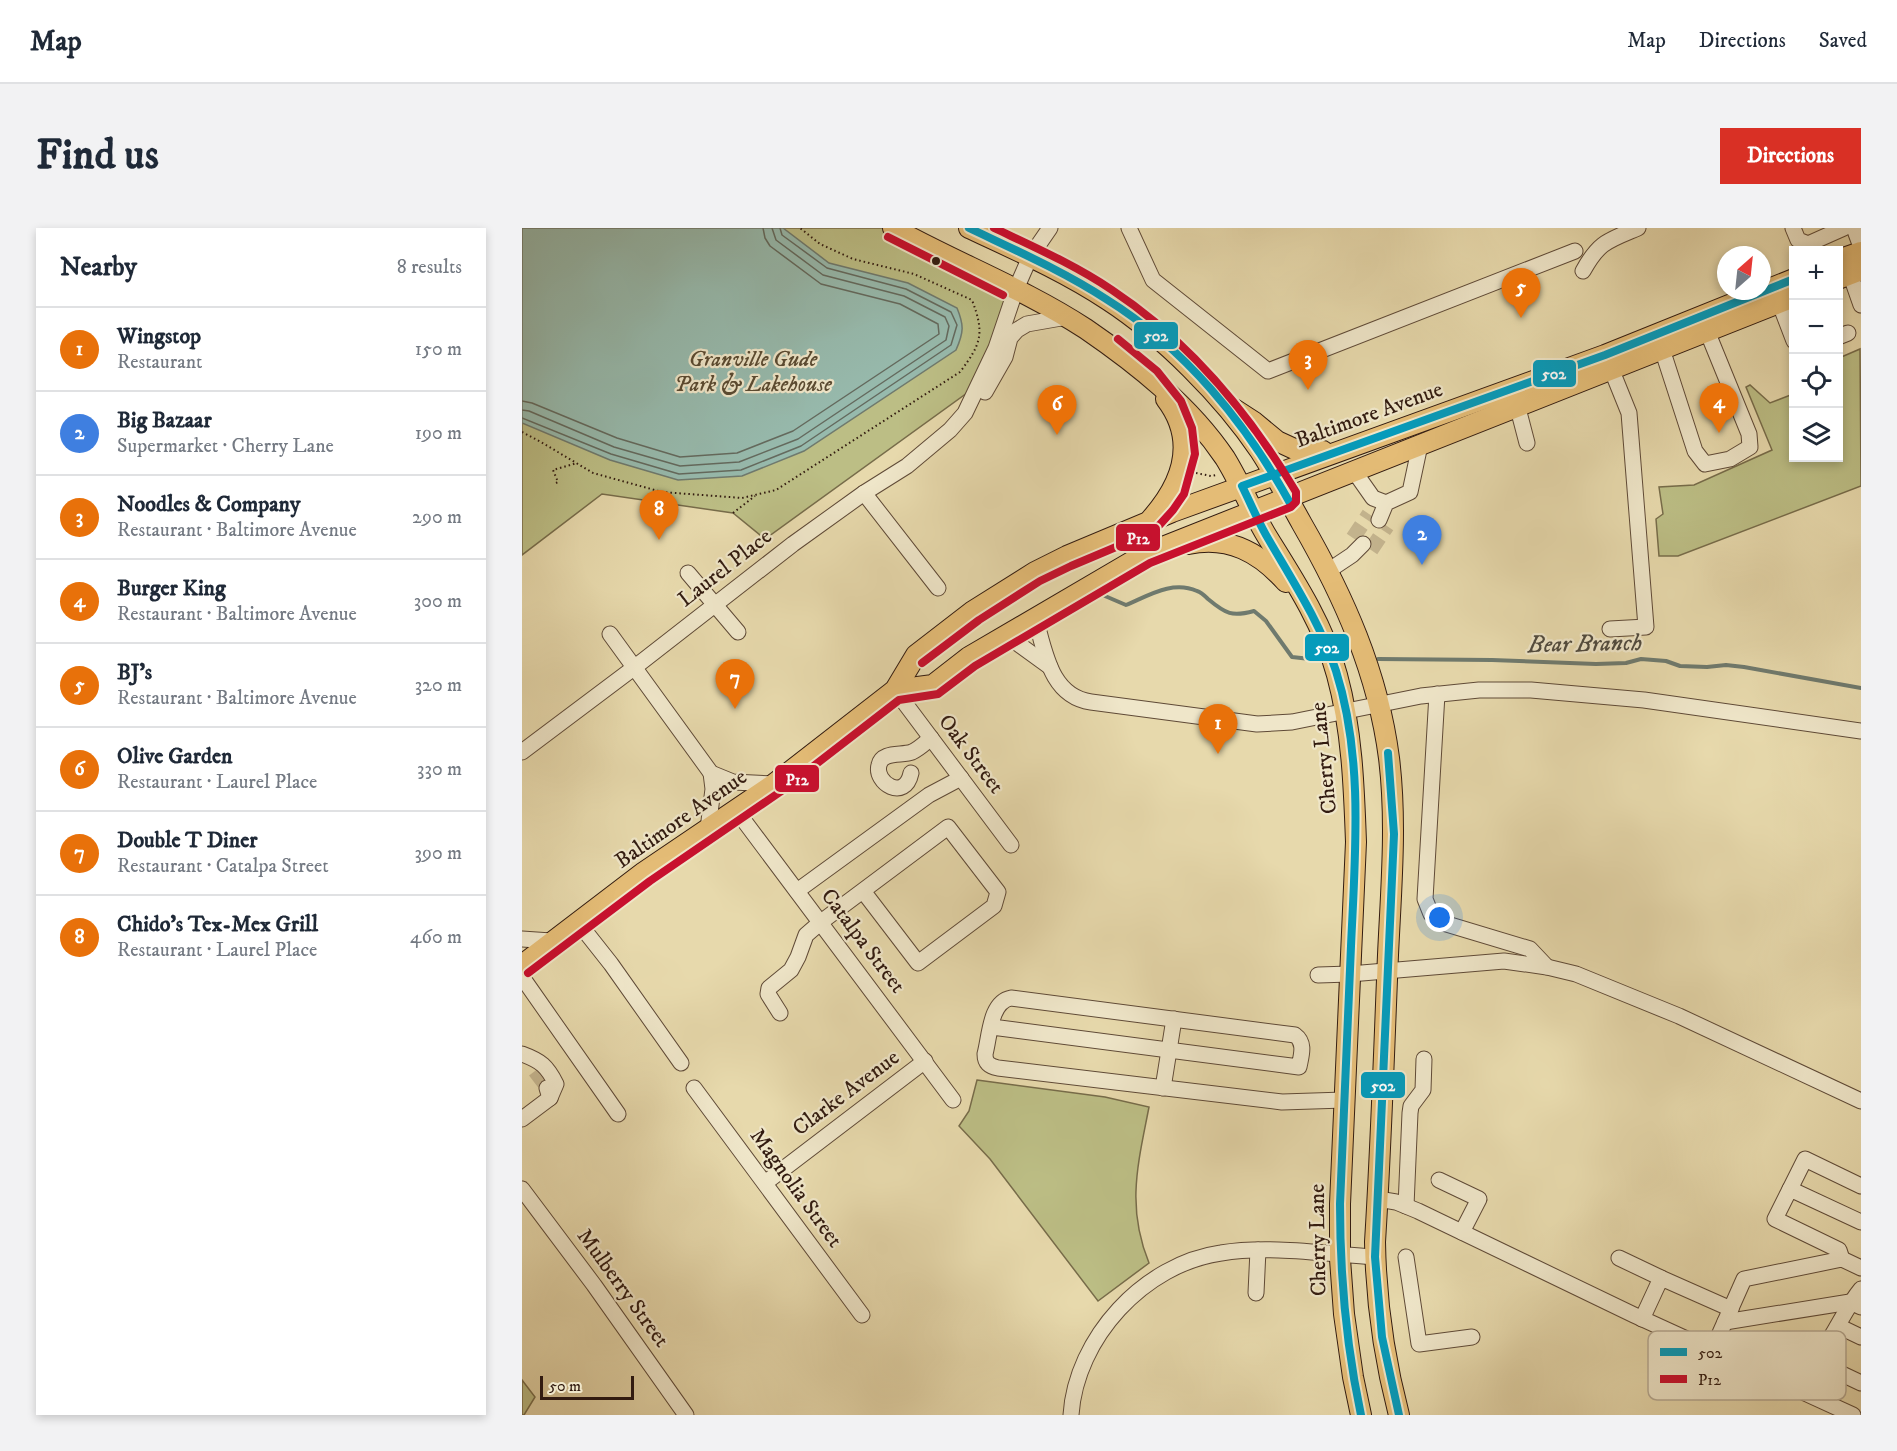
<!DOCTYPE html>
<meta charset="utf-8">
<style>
:root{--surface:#fff;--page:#f2f2f3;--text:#1f2937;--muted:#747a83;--line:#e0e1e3;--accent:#d93025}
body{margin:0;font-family:"IM FELL DW Pica",serif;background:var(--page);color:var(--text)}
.controls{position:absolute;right:18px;top:18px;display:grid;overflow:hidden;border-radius:0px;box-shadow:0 3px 9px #0003}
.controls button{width:54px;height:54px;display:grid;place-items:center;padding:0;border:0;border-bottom:2px solid var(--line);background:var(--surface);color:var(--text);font:30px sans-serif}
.compass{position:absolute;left:1195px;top:18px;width:54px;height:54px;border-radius:50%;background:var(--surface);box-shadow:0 3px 9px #0003;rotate:27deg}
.scale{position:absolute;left:18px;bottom:15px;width:94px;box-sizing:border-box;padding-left:6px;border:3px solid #321b10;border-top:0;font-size:16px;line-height:21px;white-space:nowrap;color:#321b10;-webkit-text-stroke:4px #efe6c9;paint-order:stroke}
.you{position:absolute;left:918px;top:690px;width:21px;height:21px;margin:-15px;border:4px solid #fff;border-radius:50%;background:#1a73e8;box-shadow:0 0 0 9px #1a73e833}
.badge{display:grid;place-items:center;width:39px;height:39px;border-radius:50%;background:var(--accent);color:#fff;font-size:20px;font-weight:700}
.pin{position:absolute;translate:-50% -50px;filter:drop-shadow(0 2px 3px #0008)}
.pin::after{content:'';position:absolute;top:32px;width:21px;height:18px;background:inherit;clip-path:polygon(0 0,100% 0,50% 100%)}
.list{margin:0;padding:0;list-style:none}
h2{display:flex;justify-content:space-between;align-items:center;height:78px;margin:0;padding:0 24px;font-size:26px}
h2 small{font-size:20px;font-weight:400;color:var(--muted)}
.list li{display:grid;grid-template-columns:39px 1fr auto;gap:18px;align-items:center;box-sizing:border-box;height:84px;padding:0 24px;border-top:2px solid var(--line)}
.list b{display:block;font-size:22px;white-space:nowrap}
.list p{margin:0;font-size:20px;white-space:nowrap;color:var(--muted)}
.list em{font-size:20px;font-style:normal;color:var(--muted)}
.icon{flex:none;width:33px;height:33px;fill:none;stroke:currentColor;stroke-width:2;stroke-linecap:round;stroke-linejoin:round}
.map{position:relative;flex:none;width:1339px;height:1187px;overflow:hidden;border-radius:0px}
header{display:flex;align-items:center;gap:36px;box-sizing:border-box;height:84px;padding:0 30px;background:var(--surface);border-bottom:2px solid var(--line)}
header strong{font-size:28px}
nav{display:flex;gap:33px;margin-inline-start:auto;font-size:21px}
.intro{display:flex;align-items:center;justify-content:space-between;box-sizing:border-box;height:144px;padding:0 36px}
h1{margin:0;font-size:42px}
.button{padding:15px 27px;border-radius:0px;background:var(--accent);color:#fff;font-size:21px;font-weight:700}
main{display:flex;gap:36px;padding:0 36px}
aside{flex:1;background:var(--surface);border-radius:0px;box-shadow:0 3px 9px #0003}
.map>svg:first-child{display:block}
.green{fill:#bcbe85;stroke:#776c4a;stroke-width:1.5}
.water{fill:#97baad;stroke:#6f7a6e;stroke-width:1.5}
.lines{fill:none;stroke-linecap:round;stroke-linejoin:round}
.shore{stroke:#646a5e;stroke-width:1.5}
.stream{stroke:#6f7a6e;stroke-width:4}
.minor-tunnel{stroke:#c3b38d;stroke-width:15;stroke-dasharray:15 8;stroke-linecap:butt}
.minor-casing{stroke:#5f4a37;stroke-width:17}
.major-casing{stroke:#321b10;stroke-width:22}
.path{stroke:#321b10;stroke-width:2;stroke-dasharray:1.5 3;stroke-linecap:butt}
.minor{stroke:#efe6c9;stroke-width:15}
.major{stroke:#e4bc76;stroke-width:20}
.bus-1-casing{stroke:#efe6c9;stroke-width:12}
.bus-2-casing{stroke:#efe6c9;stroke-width:12}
.bus-1{stroke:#059bbb;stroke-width:8}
.bus-2{stroke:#c8102e;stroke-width:8}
.bus-dot{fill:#321b10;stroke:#efe6c9;stroke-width:2}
.labels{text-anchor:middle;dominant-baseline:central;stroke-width:4.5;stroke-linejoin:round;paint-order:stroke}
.park-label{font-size:22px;font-style:italic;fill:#5b4c33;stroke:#efe6c9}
.street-label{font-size:22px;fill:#321b10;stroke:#efe6c9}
.water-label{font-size:24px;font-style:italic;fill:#504b3f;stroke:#efe6c9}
.key{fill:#efe6c9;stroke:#b6a992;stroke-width:1.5}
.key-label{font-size:16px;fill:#321b10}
.line-badge{stroke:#efe6c9;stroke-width:2}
.badge-label{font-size:16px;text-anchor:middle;font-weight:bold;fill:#fff}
</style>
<header>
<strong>Map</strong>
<nav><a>Map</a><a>Directions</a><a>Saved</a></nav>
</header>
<div class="intro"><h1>Find us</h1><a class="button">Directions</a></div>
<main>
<aside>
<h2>Nearby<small>8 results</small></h2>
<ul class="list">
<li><span class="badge" style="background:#e8710a">1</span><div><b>Wingstop</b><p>Restaurant</p></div><em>150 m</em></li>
<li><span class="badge" style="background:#3f7fe0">2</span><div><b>Big Bazaar</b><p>Supermarket · Cherry Lane</p></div><em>190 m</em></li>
<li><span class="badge" style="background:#e8710a">3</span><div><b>Noodles &amp; Company</b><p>Restaurant · Baltimore Avenue</p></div><em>290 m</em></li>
<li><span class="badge" style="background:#e8710a">4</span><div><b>Burger King</b><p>Restaurant · Baltimore Avenue</p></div><em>300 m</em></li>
<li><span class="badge" style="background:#e8710a">5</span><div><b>BJ's</b><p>Restaurant · Baltimore Avenue</p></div><em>320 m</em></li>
<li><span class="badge" style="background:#e8710a">6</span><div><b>Olive Garden</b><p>Restaurant · Laurel Place</p></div><em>330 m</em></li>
<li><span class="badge" style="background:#e8710a">7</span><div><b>Double T Diner</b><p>Restaurant · Catalpa Street</p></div><em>390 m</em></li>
<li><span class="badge" style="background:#e8710a">8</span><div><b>Chido's Tex-Mex Grill</b><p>Restaurant · Laurel Place</p></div><em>460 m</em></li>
</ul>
</aside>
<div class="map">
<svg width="1339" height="1187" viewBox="0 0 1339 1187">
<rect width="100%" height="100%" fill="#e7d9ac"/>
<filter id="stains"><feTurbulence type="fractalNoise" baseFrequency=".00333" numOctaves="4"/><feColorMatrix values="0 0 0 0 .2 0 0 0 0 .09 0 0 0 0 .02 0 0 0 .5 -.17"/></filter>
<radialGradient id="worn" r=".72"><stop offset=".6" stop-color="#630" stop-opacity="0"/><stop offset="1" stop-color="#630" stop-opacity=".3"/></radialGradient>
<!-- green -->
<g class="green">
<path d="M 0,0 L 379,0 L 494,61 L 456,157 L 243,311 L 211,285 L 80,266 L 0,327 Z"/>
<path d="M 1338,121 L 1339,258 L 1156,328 L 1137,328 L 1134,291 L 1141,286 L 1137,259 L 1172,257 L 1250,222 L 1224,159 L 1228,157 L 1248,175 L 1271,166 L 1272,230 L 1316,230 L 1317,130 Z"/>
<path d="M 455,852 L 583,869 L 627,879 C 616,936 604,978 627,1035 L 576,1073 L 468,931 L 437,898 L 447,883 Z"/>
<path d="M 0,1152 L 13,1169 L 2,1187 L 0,1187 Z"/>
</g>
<!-- water -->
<path class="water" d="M 0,0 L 261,0 L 307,35 L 386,55 L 435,80 C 442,97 442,104 434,122 L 282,223 L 220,248 L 156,252 L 88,232 L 0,195 Z"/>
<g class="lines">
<!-- shore -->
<g class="shore">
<path d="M 0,173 L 10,175 L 95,210 L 158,229 L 215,225 L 271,203 L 417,106 L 416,96 L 378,76 L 299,56 L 248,18 L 243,10 L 241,0"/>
<path d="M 0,182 L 7,183 L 92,219 L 158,238 L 217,234 L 276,211 L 424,112 L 427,98 L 423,89 L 382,68 L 301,47 L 254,12 L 250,0"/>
<path d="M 0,190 L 89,226 L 157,246 L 219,242 L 279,218 L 429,117 L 435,97 L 429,84 L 384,61 L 305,40 L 260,7 L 258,0"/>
</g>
<!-- stream -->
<g class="stream">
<path d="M 583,368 L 604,377 C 626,368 650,352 675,363 C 679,364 683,368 686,371 C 704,386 710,389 732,383 L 744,393 L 770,429 L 788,431"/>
<path d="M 856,431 L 970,432 L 1074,436 L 1104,435 L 1119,431 L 1144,433 L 1158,438 L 1185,439 L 1204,437 L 1222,439 L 1339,460"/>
</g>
<!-- minor-tunnel -->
<g class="minor-tunnel">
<path d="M 831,310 L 847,286"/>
<path d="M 849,322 L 865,298"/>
<path d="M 13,843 L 23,856"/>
</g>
<!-- minor casing -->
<g class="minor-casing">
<g id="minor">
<path d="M 607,0 L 631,52 L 746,143 L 1053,23"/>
<path d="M 1271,0 L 1276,12 L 1286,16 L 1287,22"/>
<path d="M 1332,0 L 1339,19"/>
<path d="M 1286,16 L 1322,0"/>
<path d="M 1325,37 L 1339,77"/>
<path d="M 1061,43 C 1077,14 1085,13 1116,0"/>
<path d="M 1254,66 L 1272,113"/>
<path d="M 1316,109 L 1326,105"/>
<path d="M 1140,121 L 1173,223 L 1183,236 L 1208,231 L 1228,219 L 1227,206 L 1185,103"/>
<path d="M 1086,133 L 1107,185 L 1124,399 L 1088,401"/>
<path d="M 463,164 L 483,129 L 488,110 L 495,102 L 505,96 L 545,89"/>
<path d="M 993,169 L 1005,215"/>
<path d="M 832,243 L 851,270 L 864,275"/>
<path d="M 342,265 L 416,360"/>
<path d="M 857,292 L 864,275 L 888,264 L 898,217"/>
<path d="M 806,343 L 830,327 L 841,316"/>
<path d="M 166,345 L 216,404"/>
<path d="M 513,389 C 523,423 528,468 569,474 L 735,496 L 770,494 L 899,468 L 957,462 L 1009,462 L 1122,472 L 1339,503"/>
<path d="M 88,406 L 189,545 L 211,554 L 252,556"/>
<path d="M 484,407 L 528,439"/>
<path d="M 373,462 L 489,617"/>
<path d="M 915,466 L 903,671 L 909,686 L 918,694 L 1008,721 L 1025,739"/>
<path d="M 0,524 L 113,439 L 271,316 L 342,265 L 385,238 L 428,202 L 443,185 L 474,120 L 494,61 L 508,29 L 528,0"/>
<path d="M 389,545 C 383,574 352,555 357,537 C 360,523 380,528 390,524 C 397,521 403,515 409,510"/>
<path d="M 214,582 L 431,872"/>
<path d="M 186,601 L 191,561 L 189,545"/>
<path d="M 275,663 L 407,567 L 439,550"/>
<path d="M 55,693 L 89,736 L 159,835"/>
<path d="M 0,711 L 29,713"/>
<path d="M 796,747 L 828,746 L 982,733 L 1025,739 L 1054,746 L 1157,788 L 1339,873"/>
<path d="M 0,749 L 96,886"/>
<path d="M 258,785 L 246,766 L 247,760 L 269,742 L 276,729 L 284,707 L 299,694 L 426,599 L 476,664 L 472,678 L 396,735 L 341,663"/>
<path d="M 470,799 L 777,839 C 779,828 784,815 773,807 L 489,770 C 468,774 468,807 463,826 C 463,835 467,838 476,840 L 760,874 L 822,872"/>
<path d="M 0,826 C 19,833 25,838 34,856 L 28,870"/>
<path d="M 172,860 L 340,1087"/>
<path d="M 641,860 L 652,791"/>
<path d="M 0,891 L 28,870 L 25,860"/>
<path d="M 917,952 L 957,971 L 940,1004"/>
<path d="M 243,955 L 403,833"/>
<path d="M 0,961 L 72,1057 L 164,1187"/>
<path d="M 1268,961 L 1283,931 L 1339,958"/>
<path d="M 856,971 L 874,974 L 896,983 L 1112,1087 L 1331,1187"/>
<path d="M 884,978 L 888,885 L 889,878 L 901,862 L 902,831"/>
<path d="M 884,1029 L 897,1116 L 950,1109"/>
<path d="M 1097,1030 L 1139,1050"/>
<path d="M 1320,1031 L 1317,1022 L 1253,991 L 1268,961 L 1339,994"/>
<path d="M 734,1065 L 736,1022"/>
<path d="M 1120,1091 L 1139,1050 L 1209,1081"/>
<path d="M 1203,1094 L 1328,1074 L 1339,1079"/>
<path d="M 1316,1098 L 1339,1109"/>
<path d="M 1301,1121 L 1301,1137 L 1339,1155"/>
<path d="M 1190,1123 L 1222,1051 L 1320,1031 L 1339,1040"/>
<path d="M 1218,1136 L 1301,1121 C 1315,1102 1324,1079 1339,1061"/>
<path d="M 1271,1160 L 1296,1151 L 1301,1137"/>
<path d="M 549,1187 C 554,1110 622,1036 699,1025 C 746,1017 805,1026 853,1029"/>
</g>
</g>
<!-- major casing -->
<g class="major-casing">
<g id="major">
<path d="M 371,0 C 434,35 503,61 564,101 C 615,136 668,178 703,230 C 719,256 730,284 746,310 C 773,353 802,398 815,447 C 830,502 832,558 834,614 L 818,976 L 818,1031 L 822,1086 L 831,1149 L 839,1187"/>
<path d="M 447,0 C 494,22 542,43 586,72 C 640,107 702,169 738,223 C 753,246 766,271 780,296 C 822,369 856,445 867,530 C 875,595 869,661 866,727 C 862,823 859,919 853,1014 C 854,1073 862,1130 877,1187"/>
<path d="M 1316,32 L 1339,24"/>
<path d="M 1316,51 L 1339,42"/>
<path d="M 712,181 L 732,194 L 755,213 L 781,225 L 801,223"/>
<path d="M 629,291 C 660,256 676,213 644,171"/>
<path d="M 666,316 C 707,307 738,325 764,354"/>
<path d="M 373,462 L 411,457 L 447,429 L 623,326 L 1272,69"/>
<path d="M 0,737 L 122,644 L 252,556 L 373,462 L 394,427 L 451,383 L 513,344 L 545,328 L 650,284 L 1083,127 L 1272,51"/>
</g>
</g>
<!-- path -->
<g class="path">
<path d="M 0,204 L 19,214 L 71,245 L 140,264 L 220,270 L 254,262 L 438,144 C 459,116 463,106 450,72 L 392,46 L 331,31 L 298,16 L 278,0"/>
<path d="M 674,245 L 689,248 L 694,247"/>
<path d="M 34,255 L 36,254 L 31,242 L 55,235"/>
<path d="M 211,285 L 233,268"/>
</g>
<!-- minor -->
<use href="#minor" class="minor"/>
<!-- major -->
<use href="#major" class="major"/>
<!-- bus-1 casing -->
<g class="bus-1-casing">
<g id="bus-1">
<path d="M 447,0 C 493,22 541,43 584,71 C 663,120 724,195 768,275"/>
<path d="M 866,525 L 872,606 L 853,1029 L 860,1109 L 877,1187"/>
<path d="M 839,1187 C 824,1117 818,1048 818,976 C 822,890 826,804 829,718 C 833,628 842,531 814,443 C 798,394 770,352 744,307 C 735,291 728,274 720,258 L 1083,127 L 1272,51"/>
</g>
</g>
<!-- bus-2 casing -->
<g class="bus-2-casing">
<g id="bus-2">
<path d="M 366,9 L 481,67"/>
<path d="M 400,435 L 457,392 L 518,353 L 549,338 L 632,303 L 651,282 L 662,266 L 673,226 L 670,200 L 659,173 L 635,143 L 596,111"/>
<path d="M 6,745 L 128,653 L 258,564 L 377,472 L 416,466 L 453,438 L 628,335 L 769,279 L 774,274 L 774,264 C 727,185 667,113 590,62 C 553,37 512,19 472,0"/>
</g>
</g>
<!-- bus-1 -->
<use href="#bus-1" class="bus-1"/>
<!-- bus-2 -->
<use href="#bus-2" class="bus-2"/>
</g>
<!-- markers -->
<circle class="bus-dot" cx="414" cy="33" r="5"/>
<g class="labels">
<!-- park labels -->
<g class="park-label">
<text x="231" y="131">Granville Gude<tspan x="231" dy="25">Park &amp; Lakehouse</tspan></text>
</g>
<!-- street labels -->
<g class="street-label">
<text transform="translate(847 187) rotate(-20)">Baltimore Avenue</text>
<text transform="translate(203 340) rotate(-38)">Laurel Place</text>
<text transform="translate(449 526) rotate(53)">Oak Street</text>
<text transform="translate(802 530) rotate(-96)">Cherry Lane</text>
<text transform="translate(159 591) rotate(-35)">Baltimore Avenue</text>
<text transform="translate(341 713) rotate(53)">Catalpa Street</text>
<text transform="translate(324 865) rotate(-37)">Clarke Avenue</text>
<text transform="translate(274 960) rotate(54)">Magnolia Street</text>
<text transform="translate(796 1012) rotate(-91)">Cherry Lane</text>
<text transform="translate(101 1060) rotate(54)">Mulberry Street</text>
</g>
<!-- water labels -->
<g class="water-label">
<text transform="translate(1063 416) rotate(-1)">Bear Branch</text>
</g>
</g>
<!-- legend -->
<rect x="1126" y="1103" width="198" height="69" rx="9" class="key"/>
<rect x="1138" y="1120" width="27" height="8" fill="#059bbb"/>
<rect x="1138" y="1147" width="27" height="8" fill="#c8102e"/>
<g class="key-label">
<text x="1176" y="1130">502</text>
<text x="1176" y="1157">P12</text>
</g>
<g class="line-badge">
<rect x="611" y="93" width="46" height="29" rx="6" fill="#059bbb"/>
<rect x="1010" y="131" width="45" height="29" rx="6" fill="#059bbb"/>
<rect x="593" y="295" width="46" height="29" rx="6" fill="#c8102e"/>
<rect x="782" y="405" width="46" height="29" rx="6" fill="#059bbb"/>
<rect x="252" y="536" width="46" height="29" rx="6" fill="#c8102e"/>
<rect x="838" y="843" width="46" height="28" rx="6" fill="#059bbb"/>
</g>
<g class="badge-label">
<text x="634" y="113">502</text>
<text x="1032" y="151">502</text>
<text x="616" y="316">P12</text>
<text x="805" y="425">502</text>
<text x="275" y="557">P12</text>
<text x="861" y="863">502</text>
</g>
<rect width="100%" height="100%" filter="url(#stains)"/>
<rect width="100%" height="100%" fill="url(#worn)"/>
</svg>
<div class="controls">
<button>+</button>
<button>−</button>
<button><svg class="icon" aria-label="locate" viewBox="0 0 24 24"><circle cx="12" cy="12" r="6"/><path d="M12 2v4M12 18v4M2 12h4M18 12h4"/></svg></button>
<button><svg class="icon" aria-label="layers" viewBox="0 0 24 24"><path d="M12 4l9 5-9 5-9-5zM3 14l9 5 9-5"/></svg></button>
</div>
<svg class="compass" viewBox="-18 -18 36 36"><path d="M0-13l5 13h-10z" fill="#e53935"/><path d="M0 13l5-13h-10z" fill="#747a83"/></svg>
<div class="scale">50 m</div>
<div class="you"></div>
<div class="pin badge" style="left:696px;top:526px;background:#e8710a">1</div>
<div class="pin badge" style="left:900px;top:337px;background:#3f7fe0">2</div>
<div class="pin badge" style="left:786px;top:162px;background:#e8710a">3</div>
<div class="pin badge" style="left:1197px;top:205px;background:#e8710a">4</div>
<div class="pin badge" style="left:999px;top:90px;background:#e8710a">5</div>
<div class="pin badge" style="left:535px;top:207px;background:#e8710a">6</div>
<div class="pin badge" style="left:213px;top:481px;background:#e8710a">7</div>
<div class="pin badge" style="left:137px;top:312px;background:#e8710a">8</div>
</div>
</main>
